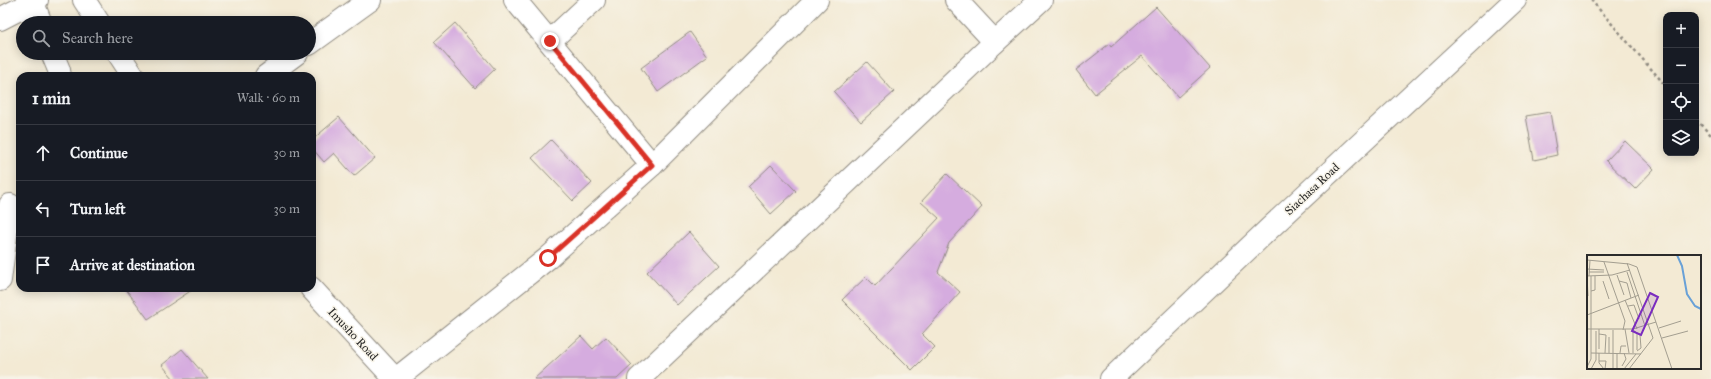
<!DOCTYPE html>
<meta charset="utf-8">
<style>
:root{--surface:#171b24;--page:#20242c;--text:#f1f3f6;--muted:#9ea1a6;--line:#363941}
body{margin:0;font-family:"IM FELL Great Primer",serif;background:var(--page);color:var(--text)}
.controls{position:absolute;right:12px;top:12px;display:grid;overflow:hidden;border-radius:8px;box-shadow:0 2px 10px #0003}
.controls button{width:36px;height:36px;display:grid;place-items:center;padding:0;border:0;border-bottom:1px solid var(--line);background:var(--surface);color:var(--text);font:20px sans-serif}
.stop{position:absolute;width:12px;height:12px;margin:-9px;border:3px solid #d93025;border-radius:50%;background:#fff}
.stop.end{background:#d93025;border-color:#fff;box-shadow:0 1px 4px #0008}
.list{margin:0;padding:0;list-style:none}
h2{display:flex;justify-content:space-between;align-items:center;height:52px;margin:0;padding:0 16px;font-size:17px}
h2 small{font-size:13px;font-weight:400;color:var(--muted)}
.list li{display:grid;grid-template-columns:26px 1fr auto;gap:12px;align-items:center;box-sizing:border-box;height:56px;padding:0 16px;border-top:1px solid var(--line)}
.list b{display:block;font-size:15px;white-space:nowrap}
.list em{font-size:13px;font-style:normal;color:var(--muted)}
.icon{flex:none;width:22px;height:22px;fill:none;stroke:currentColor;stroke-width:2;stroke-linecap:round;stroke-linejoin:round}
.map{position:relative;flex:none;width:1711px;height:379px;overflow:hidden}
.search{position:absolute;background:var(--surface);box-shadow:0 2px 10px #0003;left:16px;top:16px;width:300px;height:44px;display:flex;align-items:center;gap:10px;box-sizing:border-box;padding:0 14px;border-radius:22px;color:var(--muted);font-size:15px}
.panel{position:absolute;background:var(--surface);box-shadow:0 2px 10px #0003;left:16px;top:72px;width:300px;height:220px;border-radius:12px}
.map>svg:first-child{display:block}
.building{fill:#d5acdf}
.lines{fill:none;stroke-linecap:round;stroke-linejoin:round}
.minor-casing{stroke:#8f8a80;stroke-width:24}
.path{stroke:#8f8a80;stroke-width:2.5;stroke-dasharray:3 3;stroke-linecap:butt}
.minor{stroke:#fff;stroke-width:22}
.route{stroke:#d93025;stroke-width:5}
.labels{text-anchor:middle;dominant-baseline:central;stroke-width:3;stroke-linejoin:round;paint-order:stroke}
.street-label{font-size:12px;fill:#2b2b2b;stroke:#f7f3e8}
.inset-river{fill:none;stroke:#69a1d7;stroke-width:2}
.inset-road{fill:none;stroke:#a39e90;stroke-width:1}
.view{fill:#7b2cbf;fill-opacity:0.15;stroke:#7b2cbf;stroke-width:2}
.inset-edge{fill:none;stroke:#2b2b2b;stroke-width:2}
</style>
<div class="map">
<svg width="1711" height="379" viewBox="0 0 1711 379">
<rect width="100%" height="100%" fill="#f7f3e8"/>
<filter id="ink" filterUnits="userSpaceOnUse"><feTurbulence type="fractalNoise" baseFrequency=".025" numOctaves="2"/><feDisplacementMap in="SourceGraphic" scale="8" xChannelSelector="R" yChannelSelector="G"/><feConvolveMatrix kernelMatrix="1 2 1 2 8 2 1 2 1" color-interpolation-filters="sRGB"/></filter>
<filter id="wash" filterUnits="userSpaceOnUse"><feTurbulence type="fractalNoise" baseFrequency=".012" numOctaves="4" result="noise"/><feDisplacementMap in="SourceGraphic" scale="16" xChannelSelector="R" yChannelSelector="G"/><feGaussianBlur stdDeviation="0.9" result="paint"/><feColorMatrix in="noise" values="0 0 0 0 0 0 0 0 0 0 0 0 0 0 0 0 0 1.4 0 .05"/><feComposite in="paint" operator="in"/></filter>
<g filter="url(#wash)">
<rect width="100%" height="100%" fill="#f3ead4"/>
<g id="blocks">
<!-- building -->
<g class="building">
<path d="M 1156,7 L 1210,68 L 1178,97 L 1142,56 L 1095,94 L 1076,70 L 1109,44 L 1111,47 Z"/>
<path d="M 455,23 L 495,69 L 475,88 L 434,42 Z"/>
<path d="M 690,32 L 707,56 L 658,92 L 641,68 Z"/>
<path d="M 867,62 L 894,92 L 861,122 L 834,92 Z"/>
<path d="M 1550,112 L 1557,155 L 1534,160 L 1526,116 Z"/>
<path d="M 339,117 L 375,158 L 354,176 L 334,153 L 324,162 L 312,148 L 312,140 Z"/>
<path d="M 551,140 L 592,183 L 573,201 L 532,158 Z"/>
<path d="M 1625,141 L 1654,169 L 1635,189 L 1606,161 Z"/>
<path d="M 771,165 L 796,191 L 771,214 L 748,187 Z"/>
<path d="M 947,174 L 982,207 L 949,243 L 938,272 L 960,292 L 922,334 L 935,347 L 912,370 L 842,300 L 866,277 L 875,286 L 939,218 L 921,202 Z"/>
<path d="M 689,232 L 719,266 L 677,305 L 647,272 Z"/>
<path d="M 125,288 L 195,288 L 148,319 Z"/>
<path d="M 581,336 L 593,349 L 606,337 L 632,365 L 617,379 L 534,379 Z"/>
<path d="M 182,349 L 208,379 L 174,379 L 162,365 Z"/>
</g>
</g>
</g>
<g filter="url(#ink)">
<use href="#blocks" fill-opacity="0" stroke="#8f8a80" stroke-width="1"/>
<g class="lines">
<!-- minor casing -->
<g class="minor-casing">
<g id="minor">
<path d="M 84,0 L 99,23"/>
<path d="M 515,0 L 652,165"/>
<path d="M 956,0 L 995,42"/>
<path d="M 33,3 L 41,23"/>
<path d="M 0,19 L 37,0"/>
<path d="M 550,41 L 594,0"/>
<path d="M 309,44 L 370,0"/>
<path d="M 52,53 L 59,70 L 60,76"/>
<path d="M 118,53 L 133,76"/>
<path d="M 266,76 L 297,53"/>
<path d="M 0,280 L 10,205"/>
<path d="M 311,288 L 395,379"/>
<path d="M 396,379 L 548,258 L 652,165 L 817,0"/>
<path d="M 639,379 L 995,42 L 1041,0"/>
<path d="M 1111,379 L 1271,227 L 1515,0"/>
</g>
</g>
<!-- path -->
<g class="path">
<path d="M 1591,0 L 1666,86"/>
<path d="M 1696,120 L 1711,135"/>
</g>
<!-- minor -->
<use href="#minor" class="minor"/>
</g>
</g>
<g class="lines" filter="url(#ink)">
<!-- route -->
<path class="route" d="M 548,258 L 652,165 L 550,41"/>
</g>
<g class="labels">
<!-- street labels -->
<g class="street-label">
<text transform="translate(1312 189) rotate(-43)">Siachasa Road</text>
<text transform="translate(353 334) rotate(47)">Imusho Road</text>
</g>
</g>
<!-- overview -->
<g transform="translate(1587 255)">
<rect width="114" height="114" fill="#f3ead4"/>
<path class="inset-river" d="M 90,0 L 95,11 L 100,39 L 108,51 L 114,54"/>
<path class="inset-road" d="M 0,5 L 42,9 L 50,12 L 85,114M 17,7 L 38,66 L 36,75M 40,8 L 66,83 L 42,114M 0,14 L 17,15M 2,17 L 17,17M 40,17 L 58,71M 30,20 L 37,40M 0,21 L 25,20 L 43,15M 0,21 L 1,41M 2,21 L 3,5M 16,26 L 22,44M 32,26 L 40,28 L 44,43M 4,36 L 8,35 L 8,21M 38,45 L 50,74M 41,51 L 47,50 L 52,64M 0,60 L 52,40M 72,73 L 94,66M 0,74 L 46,74 L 69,67M 38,74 L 42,98M 26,75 L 26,114M 46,75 L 53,80 L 54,93 L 50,96M 46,75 L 46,98M 0,76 L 0,104M 50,78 L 50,95M 12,79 L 19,80 L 18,98M 75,83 L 101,76M 12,94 L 12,74M 4,98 L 54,99M 12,98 L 12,108 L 17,114M 22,98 L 22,82M 30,98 L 30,114M 33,98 L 34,91 L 39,91M 12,106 L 19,106 L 18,114M 35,111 L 39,104 L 37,98M 0,112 L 4,104 L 4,21M 4,114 L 9,105 L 9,76M 37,114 L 49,99"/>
<path class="view" d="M 63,38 L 71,42 L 54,80 L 45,76 Z"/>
<rect width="114" height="114" class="inset-edge"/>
</g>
</svg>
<div class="controls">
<button>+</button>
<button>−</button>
<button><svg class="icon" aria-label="locate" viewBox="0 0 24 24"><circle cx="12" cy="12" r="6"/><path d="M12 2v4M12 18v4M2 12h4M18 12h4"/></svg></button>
<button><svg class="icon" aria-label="layers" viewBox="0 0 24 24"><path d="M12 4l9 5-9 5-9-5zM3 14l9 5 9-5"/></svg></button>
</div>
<div class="stop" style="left:548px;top:258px"></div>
<div class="stop end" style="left:550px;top:41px"></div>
<div class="search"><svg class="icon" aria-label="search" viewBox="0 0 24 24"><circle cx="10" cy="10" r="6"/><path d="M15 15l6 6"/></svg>Search here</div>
<section class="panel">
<h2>1 min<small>Walk · 60 m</small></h2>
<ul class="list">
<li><svg class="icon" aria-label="ahead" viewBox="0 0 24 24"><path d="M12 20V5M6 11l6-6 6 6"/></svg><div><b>Continue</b></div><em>30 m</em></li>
<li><svg class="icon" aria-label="left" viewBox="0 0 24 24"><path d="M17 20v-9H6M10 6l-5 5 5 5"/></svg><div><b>Turn left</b></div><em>30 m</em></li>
<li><svg class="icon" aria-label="arrive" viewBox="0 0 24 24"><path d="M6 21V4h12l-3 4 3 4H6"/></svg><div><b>Arrive at destination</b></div></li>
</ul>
</section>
</div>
